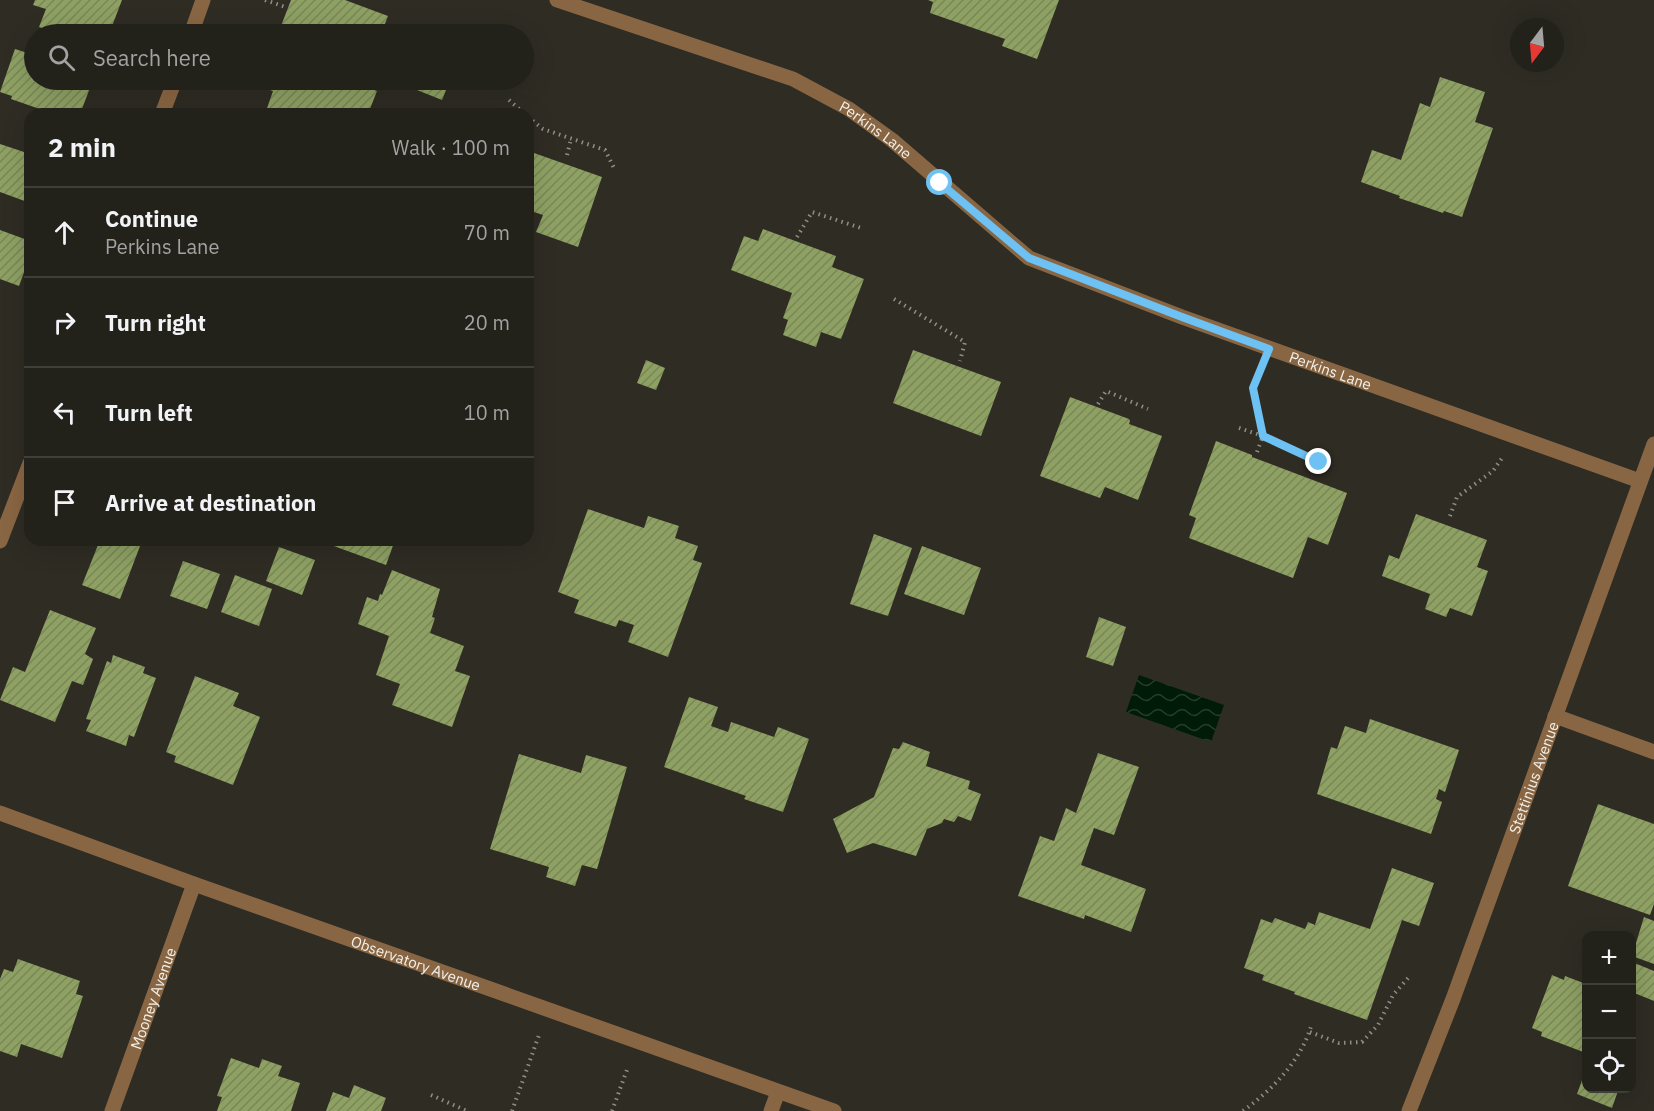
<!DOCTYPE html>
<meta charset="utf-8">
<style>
:root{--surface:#22211a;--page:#2e2e27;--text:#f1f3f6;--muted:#a2a3a2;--line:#3f3e39}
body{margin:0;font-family:"IBM Plex Sans",sans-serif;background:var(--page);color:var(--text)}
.controls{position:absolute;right:18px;bottom:18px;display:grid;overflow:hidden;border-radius:12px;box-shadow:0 6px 24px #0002}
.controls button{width:54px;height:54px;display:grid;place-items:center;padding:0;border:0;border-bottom:2px solid var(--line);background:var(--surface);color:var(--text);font:30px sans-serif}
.compass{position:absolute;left:1510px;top:18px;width:54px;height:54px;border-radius:50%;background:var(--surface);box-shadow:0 6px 24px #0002;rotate:196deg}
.stop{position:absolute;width:18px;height:18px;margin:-14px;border:4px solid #6dc2f3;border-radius:50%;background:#fff}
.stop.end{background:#6dc2f3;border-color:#fff;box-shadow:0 2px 6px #0008}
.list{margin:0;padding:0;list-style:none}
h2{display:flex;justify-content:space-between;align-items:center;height:78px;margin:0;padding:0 24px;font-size:26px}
h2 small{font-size:20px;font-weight:400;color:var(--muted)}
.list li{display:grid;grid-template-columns:39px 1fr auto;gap:18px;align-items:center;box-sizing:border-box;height:90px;padding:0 24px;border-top:2px solid var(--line)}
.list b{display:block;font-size:22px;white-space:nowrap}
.list p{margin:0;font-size:20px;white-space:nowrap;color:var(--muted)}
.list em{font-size:20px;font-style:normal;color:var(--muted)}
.icon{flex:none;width:33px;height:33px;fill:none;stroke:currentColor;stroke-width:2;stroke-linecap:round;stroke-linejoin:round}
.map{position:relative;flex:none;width:1654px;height:1111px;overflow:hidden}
.search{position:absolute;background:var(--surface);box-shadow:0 6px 24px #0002;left:24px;top:24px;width:510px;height:66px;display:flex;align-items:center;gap:15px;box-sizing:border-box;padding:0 21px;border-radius:33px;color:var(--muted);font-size:22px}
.panel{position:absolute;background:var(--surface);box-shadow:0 6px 24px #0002;left:24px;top:108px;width:510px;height:438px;border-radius:18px}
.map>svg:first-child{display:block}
.water{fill:url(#water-waves)}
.building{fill:url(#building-hatch)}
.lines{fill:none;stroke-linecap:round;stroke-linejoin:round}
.path{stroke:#908e87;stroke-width:4;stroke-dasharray:1.5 4.5;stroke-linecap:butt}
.minor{stroke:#896643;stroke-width:15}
.tertiary{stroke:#896643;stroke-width:15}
.route{stroke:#6dc2f3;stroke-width:8}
.labels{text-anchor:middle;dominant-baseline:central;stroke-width:6;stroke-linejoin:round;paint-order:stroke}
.street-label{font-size:15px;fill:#f2f1eb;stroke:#151410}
</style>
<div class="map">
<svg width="1654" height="1111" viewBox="0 0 1654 1111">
<defs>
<pattern id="water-waves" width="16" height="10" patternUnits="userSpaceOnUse" patternTransform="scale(1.5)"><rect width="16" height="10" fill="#001b07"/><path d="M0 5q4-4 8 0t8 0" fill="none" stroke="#263d2b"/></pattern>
<pattern id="building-hatch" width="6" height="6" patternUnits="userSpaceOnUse" patternTransform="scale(1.5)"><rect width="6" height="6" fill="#8ea162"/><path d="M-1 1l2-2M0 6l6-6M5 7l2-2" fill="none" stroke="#79865a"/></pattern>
</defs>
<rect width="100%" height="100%" fill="#2e2c23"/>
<!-- water -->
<path class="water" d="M 1139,675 L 1224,705 L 1211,742 L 1126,712 Z"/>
<!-- building -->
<g class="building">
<path d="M 35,0 L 122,0 L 109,34 L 60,34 L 39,27 L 46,9 L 33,5 Z"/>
<path d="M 291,0 L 345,0 L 388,16 L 381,34 L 299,34 L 281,26 Z"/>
<path d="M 928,0 L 1059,0 L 1037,59 L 1002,46 L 1005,39 L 930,13 L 933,2 Z"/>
<path d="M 15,49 L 34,55 L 34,80 L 93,80 L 80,114 L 54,114 L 11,99 L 12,96 L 0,92 Z"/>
<path d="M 1440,77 L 1485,92 L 1475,122 L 1493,128 L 1462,217 L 1444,211 L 1443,213 L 1399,198 L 1400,196 L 1361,182 L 1372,150 L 1401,160 L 1420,103 L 1430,107 Z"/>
<path d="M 268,80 L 344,80 L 377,91 L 368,114 L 265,114 L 273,91 L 264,88 Z"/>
<path d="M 410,80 L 450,80 L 442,100 L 407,86 Z"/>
<path d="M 0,144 L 30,154 L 30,203 L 0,192 Z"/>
<path d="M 534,153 L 602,177 L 578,247 L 536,232 L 543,215 L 528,210 L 528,169 Z"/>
<path d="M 763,229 L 836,256 L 832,267 L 864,279 L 841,339 L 821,332 L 816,347 L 783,335 L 788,320 L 783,318 L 792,293 L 731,270 L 744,236 L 758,241 Z"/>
<path d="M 0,230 L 30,241 L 30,256 L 19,286 L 0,279 Z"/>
<path d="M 913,350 L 1001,382 L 981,436 L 893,403 Z"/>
<path d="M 646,360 L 665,368 L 656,390 L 637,383 Z"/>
<path d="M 1070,397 L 1129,419 L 1130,421 L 1129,424 L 1162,436 L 1138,500 L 1105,487 L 1100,498 L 1040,476 Z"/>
<path d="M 1216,441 L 1252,455 L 1252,457 L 1347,493 L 1328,545 L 1308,537 L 1293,578 L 1189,538 L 1196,518 L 1189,515 Z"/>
<path d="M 588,509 L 644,528 L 648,516 L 679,526 L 675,538 L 698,546 L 693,560 L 702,563 L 668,657 L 628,642 L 634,625 L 619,620 L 616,627 L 574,613 L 579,600 L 558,592 Z"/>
<path d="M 1416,514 L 1487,540 L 1477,567 L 1488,571 L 1472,616 L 1450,608 L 1446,617 L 1425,609 L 1430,594 L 1382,576 L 1389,555 L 1399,559 Z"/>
<path d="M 874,534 L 912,548 L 888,616 L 850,604 Z"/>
<path d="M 100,540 L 124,540 L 140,546 L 120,599 L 82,585 Z"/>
<path d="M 333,540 L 395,540 L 386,565 L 331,545 Z"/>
<path d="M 922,546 L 981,568 L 964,615 L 904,594 Z"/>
<path d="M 279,547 L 315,560 L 302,595 L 266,581 Z"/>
<path d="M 183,561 L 220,574 L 207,609 L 170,596 Z"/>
<path d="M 392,570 L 440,589 L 432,617 L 435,618 L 430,633 L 464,646 L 455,671 L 470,676 L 452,727 L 392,705 L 400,684 L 376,675 L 389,636 L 358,624 L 367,597 L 378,601 L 380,594 L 382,595 Z"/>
<path d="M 235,575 L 272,589 L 259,626 L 221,612 Z"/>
<path d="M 50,610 L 96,628 L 85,654 L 93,659 L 83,685 L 72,681 L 55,722 L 0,700 L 13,667 L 25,672 Z"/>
<path d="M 1099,617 L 1126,627 L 1113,666 L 1086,657 Z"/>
<path d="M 113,655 L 145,667 L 143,673 L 156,678 L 134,737 L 129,735 L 126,746 L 86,731 L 91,720 L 86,719 L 107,661 L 111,663 Z"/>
<path d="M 195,676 L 239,693 L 233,706 L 260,717 L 233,785 L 174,762 L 176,756 L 166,752 Z"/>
<path d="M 689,697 L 718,707 L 711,726 L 728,732 L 731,722 L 774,737 L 778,727 L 809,739 L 783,812 L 744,799 L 746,796 L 664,767 Z"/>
<path d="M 1370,719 L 1459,750 L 1445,792 L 1439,789 L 1436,799 L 1442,802 L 1431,834 L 1317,794 L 1331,747 L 1337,749 L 1345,726 L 1366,733 Z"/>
<path d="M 903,742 L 930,752 L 926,766 L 970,781 L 968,789 L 981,794 L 971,821 L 958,816 L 954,822 L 944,819 L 942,823 L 927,829 L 916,856 L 873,843 L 847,853 L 833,819 L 874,797 L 893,748 L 899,749 Z"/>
<path d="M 1098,753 L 1139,767 L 1114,835 L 1094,828 L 1081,865 L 1146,889 L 1131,932 L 1085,915 L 1084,919 L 1018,896 L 1040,836 L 1054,841 L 1066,808 L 1076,813 Z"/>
<path d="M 519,754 L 581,773 L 586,755 L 627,767 L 597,869 L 582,865 L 575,886 L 546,877 L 549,867 L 490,849 Z"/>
<path d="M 1598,804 L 1654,824 L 1654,904 L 1650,915 L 1568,886 Z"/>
<path d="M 1392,868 L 1434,883 L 1419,926 L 1402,920 L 1367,1020 L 1294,994 L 1295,992 L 1262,980 L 1264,975 L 1244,968 L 1261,919 L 1272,923 L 1275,918 L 1305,929 L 1308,922 L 1315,925 L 1319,912 L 1370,929 Z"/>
<path d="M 1644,917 L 1654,921 L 1654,964 L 1632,956 Z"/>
<path d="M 18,959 L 80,981 L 76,994 L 83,996 L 62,1058 L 21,1044 L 17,1057 L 0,1051 L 0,979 L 4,969 L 13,972 Z"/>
<path d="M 1632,962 L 1654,971 L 1654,1001 L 1632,992 Z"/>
<path d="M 1552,975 L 1564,980 L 1565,976 L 1586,984 L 1586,1053 L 1541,1036 L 1542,1032 L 1532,1028 Z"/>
<path d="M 231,1058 L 259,1068 L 262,1059 L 282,1066 L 278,1076 L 300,1083 L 291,1111 L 217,1111 L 222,1097 L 217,1096 Z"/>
<path d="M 1586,1069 L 1586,1088 L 1619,1088 L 1612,1108 L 1577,1094 Z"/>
<path d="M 354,1085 L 386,1098 L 381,1111 L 326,1111 L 333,1092 L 349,1098 Z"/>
</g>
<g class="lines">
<!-- path -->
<g class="path">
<path d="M 265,0 L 285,7"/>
<path d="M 509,100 L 525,114"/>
<path d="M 528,117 L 543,129 L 605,150 L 614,168"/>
<path d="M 567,155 L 571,139"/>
<path d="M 797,237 L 812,212 L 861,228"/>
<path d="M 22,243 L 30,246"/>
<path d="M 894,299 L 965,342 L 960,361"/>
<path d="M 1098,404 L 1106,391 L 1148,409"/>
<path d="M 1239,428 L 1263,436 L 1319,462"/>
<path d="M 1257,452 L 1263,436 L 1253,388 L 1259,372"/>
<path d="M 1450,516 L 1457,497 L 1493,471 L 1502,458"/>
<path d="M 1310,1032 L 1339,1043 L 1362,1042 L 1378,1025 L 1393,995 L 1409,977"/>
<path d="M 431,1095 L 467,1111"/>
<path d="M 512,1111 L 539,1035"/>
<path d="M 612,1111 L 628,1067"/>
<path d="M 1243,1111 C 1273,1089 1302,1060 1312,1023"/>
</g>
<!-- minor -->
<g class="minor">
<path id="s1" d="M 557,0 L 793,79 L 849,109 L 892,140 L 1029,258 L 1182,317 L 1640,481"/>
<path d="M 191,34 L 203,0"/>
<path d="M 162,114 L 175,80"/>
<path d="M 0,541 L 30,463"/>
<path d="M 1555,716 L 1654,752"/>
<path id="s2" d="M 112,1111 L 194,884"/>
<path d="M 771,1111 L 778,1092"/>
<path id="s3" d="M 1409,1111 L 1453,999 L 1654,444"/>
</g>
<!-- tertiary -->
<path class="tertiary" id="s4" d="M 0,813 L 194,884 L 834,1111"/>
</g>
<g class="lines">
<!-- route -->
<path class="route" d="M 940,183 L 1029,258 L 1182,317 L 1269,349 L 1253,388 L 1263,436 L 1319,462"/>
</g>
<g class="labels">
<!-- street labels -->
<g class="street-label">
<text stroke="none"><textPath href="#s1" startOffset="346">Perkins Lane</textPath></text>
<text stroke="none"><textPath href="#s1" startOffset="868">Perkins Lane</textPath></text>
<text stroke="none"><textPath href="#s3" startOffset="356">Stettinius Avenue</textPath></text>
<text stroke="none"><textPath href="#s4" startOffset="442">Observatory Avenue</textPath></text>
<text stroke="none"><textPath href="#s2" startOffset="120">Mooney Avenue</textPath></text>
</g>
</g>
</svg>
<div class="controls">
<button>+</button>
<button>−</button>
<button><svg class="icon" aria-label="locate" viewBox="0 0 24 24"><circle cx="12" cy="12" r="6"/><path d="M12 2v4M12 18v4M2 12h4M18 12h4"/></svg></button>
</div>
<svg class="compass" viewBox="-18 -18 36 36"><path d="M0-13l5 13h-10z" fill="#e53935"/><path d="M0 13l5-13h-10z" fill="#a2a3a2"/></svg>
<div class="stop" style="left:940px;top:183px"></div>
<div class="stop end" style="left:1319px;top:462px"></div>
<div class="search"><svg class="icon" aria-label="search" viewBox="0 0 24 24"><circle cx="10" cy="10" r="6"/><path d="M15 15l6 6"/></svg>Search here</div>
<section class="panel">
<h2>2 min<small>Walk · 100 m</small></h2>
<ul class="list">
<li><svg class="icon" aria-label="ahead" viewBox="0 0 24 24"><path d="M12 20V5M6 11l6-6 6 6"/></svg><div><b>Continue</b><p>Perkins Lane</p></div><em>70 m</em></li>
<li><svg class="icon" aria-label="right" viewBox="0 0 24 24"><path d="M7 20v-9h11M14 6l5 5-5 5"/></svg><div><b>Turn right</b></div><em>20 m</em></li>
<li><svg class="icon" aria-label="left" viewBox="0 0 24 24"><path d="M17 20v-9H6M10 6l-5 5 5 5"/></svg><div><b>Turn left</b></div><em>10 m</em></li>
<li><svg class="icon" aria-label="arrive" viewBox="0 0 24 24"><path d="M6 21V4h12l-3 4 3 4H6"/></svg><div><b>Arrive at destination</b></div></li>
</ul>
</section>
</div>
